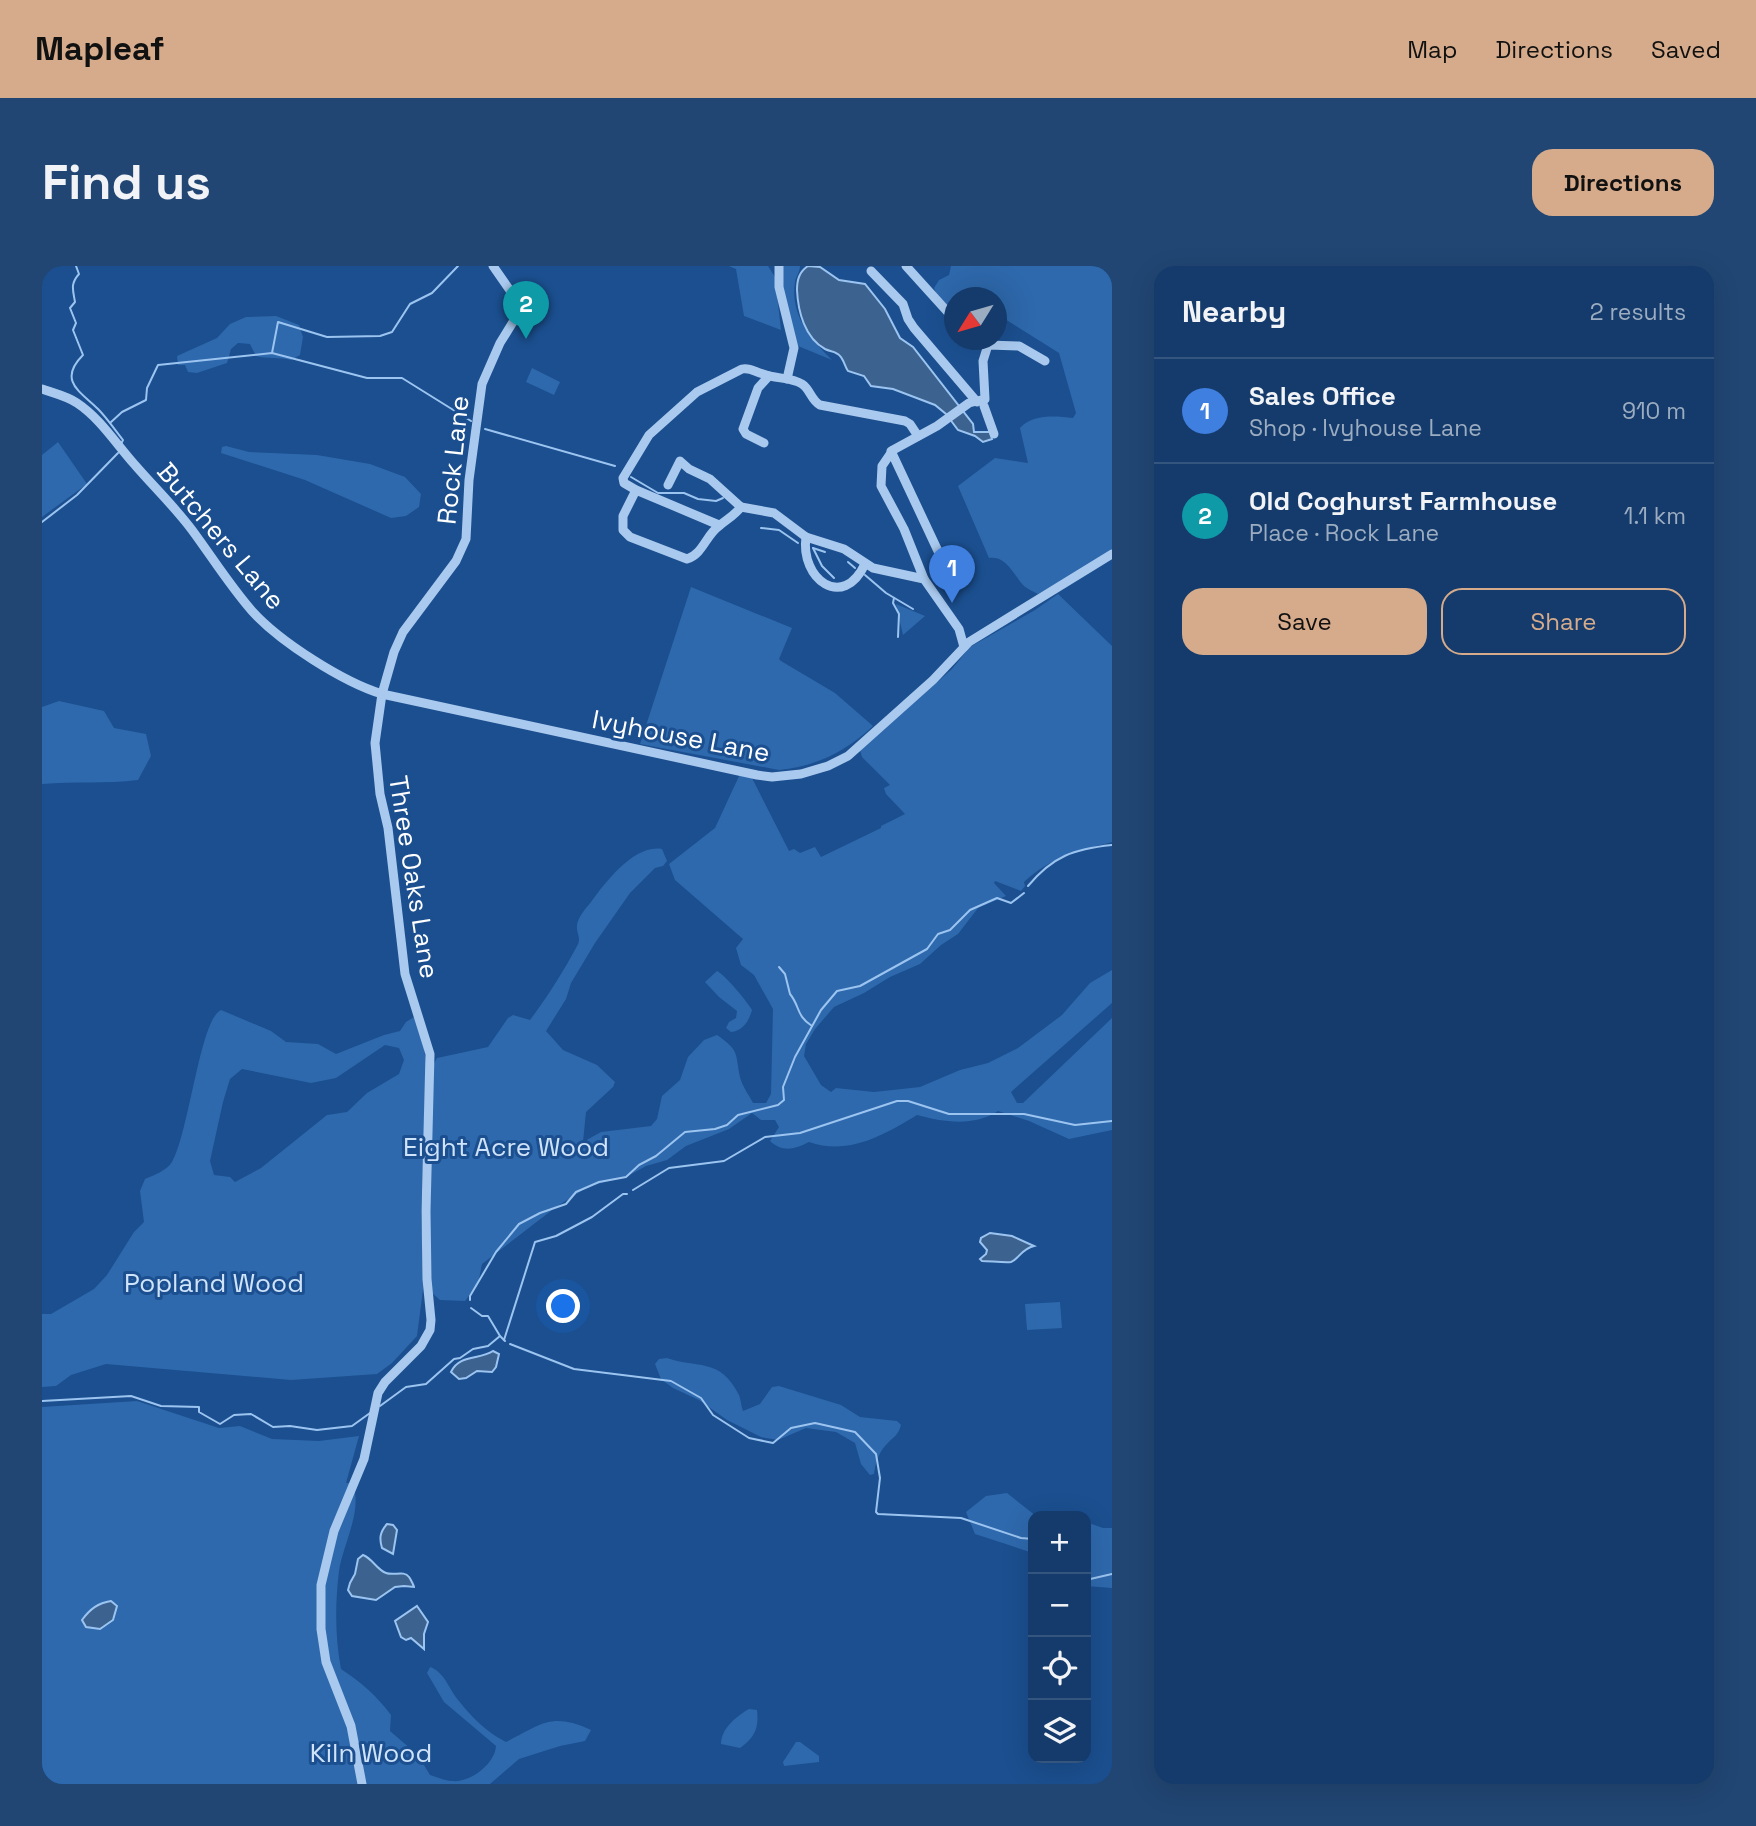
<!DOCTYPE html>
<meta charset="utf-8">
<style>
:root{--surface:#143b6b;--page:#214673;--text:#f1f3f6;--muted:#9dadc1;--line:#33557e;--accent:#d6ab8b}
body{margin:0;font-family:"Space Grotesk",sans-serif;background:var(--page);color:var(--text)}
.controls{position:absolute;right:21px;bottom:21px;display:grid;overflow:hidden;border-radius:14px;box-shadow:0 7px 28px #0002}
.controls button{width:63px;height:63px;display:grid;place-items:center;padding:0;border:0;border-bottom:2px solid var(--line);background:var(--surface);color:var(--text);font:35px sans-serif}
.compass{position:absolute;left:902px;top:21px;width:63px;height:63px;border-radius:50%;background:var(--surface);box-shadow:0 7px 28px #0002;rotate:233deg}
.you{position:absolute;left:522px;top:1041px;width:24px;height:24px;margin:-18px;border:5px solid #fff;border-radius:50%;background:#1a73e8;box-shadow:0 0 0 10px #1a73e833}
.badge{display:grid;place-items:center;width:46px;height:46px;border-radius:50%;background:var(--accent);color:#fff;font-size:23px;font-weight:700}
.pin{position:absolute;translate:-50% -58px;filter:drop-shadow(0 2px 4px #0008)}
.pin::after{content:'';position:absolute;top:37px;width:24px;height:21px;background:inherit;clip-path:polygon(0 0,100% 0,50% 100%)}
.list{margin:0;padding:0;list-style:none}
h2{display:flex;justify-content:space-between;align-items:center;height:91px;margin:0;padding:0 28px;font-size:30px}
h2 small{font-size:23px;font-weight:400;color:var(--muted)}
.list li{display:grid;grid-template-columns:46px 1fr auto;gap:21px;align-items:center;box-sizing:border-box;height:105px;padding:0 28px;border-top:2px solid var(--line)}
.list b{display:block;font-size:26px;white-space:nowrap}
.list p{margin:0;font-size:23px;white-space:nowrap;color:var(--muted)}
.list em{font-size:23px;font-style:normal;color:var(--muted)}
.actions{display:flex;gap:14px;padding:21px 28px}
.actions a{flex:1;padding:16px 0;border:2px solid var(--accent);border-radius:21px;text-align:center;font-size:24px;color:var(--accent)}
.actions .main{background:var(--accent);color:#111}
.icon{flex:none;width:38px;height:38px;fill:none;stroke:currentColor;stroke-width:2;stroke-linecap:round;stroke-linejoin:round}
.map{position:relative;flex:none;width:1070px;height:1518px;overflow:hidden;border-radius:21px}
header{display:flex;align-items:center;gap:42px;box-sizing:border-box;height:98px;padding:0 35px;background:var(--accent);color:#111}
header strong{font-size:33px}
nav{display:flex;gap:38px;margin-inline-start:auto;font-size:24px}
.intro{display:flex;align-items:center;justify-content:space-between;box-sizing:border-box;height:168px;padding:0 42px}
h1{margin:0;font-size:49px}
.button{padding:18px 32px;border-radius:21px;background:var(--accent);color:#111;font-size:24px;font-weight:700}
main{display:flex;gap:42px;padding:0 42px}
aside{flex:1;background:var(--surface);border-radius:21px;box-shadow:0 7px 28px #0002}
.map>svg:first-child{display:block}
.green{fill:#2e69ad;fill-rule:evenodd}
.water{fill:#3c6290;stroke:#9cc4f0;stroke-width:2}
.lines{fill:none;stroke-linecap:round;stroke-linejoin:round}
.stream{stroke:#9cc4f0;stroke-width:2}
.minor{stroke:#a9c9ee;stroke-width:9}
.labels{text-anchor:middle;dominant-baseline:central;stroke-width:6;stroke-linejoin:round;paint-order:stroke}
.street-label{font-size:26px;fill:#fff;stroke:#1b4f8f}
.park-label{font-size:26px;fill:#cfe3fa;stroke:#1b4f8f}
</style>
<header>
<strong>Mapleaf</strong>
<nav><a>Map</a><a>Directions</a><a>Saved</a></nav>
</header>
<div class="intro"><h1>Find us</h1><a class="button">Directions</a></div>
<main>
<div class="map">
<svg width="1070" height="1518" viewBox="0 0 1070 1518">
<rect width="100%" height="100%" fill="#1b4f8f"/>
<!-- green -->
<g class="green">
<path d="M 687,0 L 726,0 L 733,11 L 739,64 L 702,50 L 694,3 Z"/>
<path d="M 740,0 L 758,0 C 758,6 754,10 753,16 C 748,49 768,72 790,94 L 756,80 L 739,36 Z"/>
<path d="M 909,0 L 1070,0 L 1070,285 L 996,328 C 992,326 985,323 981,319 C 972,309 964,289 947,292 L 916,220 L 953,192 L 986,197 L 978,162 C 991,148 1013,150 1031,152 L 1034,147 L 1017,87 L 955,48 L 954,32 L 912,32 L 912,44 L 897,34 L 892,22 L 897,14 L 907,9 Z"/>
<path d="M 234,50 L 257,59 L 261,71 L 258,89 L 249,94 C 237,91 226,93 214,90 L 208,78 L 196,77 L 189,83 L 185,97 L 155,107 L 146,106 L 143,99 L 136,99 L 135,90 L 175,72 L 188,58 L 204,51 Z"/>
<path d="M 490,102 L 518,116 L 512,129 L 484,116 Z"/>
<path d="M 16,176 L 45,218 L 0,251 L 0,189 Z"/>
<path d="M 184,180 L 207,186 L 275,189 L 328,198 L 363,211 L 379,228 L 377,241 L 364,250 L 349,252 L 263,214 L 179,187 L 180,181 Z"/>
<path d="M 649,321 L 750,362 L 737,393 L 739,395 L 793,427 L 831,460 C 803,486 775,500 737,504 L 598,478 Z"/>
<path d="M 1016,328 L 1070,380 L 1070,576 C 1035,585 1009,591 982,616 L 983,620 L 979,625 L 953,615 L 952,617 L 964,630 L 936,642 L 916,668 L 899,679 L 878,698 L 848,711 L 822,727 L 792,741 L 773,763 L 764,778 L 762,790 L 779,819 L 789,826 L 794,822 L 832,826 L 878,821 L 918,804 L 946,797 L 976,782 L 1020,749 L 1048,717 L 1070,704 L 1070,737 L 969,826 L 975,837 L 981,837 L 1070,752 L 1070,864 L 1027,873 L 987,855 L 956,845 C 932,861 901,856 875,849 C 842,869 806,890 767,876 C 753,883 741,887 728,875 L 737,861 L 733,854 L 719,854 L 710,847 L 687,863 L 644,880 L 625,894 L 604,900 L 584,911 L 547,920 L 514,941 L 440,998 L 436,1018 L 423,1035 L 398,1034 L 389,1026 L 386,979 L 390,801 L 395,792 L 446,781 L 466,752 L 471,749 L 488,754 C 506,730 521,706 535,680 C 540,672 534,668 535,659 C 536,651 544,642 549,636 C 563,617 592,578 620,583 L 625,595 L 621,600 L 613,602 L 588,627 L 553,677 L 529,717 L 524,733 L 504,765 L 521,784 L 555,799 L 573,816 L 571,821 L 544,846 L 541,876 L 559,866 L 609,860 L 615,853 L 620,830 L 638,814 L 646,791 L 662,774 L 675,769 C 698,785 693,787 698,811 C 700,820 707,829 711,837 L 724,837 L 729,828 L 731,743 L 712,709 L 699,699 L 694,682 L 701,673 L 633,614 L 627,598 L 673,562 L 698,508 L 709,510 L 747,585 L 752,583 L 758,587 L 773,581 L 779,591 L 839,562 L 839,560 L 863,548 L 844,528 L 842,522 L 848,519 L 820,491 L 818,484 L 910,403 L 928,381 L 993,344 Z"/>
<path d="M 854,338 L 883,350 L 861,369 Z"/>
<path d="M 17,435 L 62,445 L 72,462 L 104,468 L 109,490 L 96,514 C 64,518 32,515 0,518 L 0,441 Z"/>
<path d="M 675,705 C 683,709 705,735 710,744 C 707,755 701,765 689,766 L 684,762 L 687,756 L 694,752 L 695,745 L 677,731 L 663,716 Z"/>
<path d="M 179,744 L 229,765 L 244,776 L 276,778 L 294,788 L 342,769 L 358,765 L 364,756 L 372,751 L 381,773 L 385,805 L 379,947 L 382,1016 L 375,1070 L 350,1097 L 335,1108 L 249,1114 L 64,1098 L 29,1109 L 14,1120 L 0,1121 L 0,1048 L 9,1048 L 52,1023 L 65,1009 L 92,966 L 102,956 L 98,925 L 103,913 C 112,909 124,905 130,896 C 147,867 158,753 179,744 ZM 343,779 L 357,782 L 362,794 L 357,808 L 325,827 L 305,846 L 285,849 L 219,902 L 193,916 L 188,911 L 172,909 L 168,895 L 181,836 L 188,813 L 200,803 L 269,817 L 294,812 Z"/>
<path d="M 1018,1036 L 1020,1062 L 985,1064 L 983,1038 Z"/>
<path d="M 625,1092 C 656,1103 678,1091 697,1129 C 699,1134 699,1140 701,1145 L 718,1138 L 730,1121 L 737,1120 L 799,1139 L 818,1151 L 855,1155 L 859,1159 C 856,1170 851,1171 844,1179 C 837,1186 833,1198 832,1208 L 828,1209 L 819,1198 L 813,1177 L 794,1166 L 764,1162 L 736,1174 L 719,1171 L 685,1154 L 657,1134 L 631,1122 L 619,1113 L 613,1098 L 617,1093 Z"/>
<path d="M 95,1135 L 177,1162 L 198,1160 L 230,1173 L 277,1175 L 317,1170 L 304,1217 L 310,1217 C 322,1242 301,1278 297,1305 C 293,1338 293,1371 299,1403 C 319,1416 335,1430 349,1449 L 348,1465 L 376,1489 L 388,1509 C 395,1511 403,1515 410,1515 C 428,1517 453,1498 454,1480 L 402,1436 L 385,1407 L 388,1401 C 403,1406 407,1424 417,1435 C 430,1452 446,1467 464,1476 C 500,1458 509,1446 549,1464 L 543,1475 L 518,1480 L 477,1493 L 448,1518 L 0,1518 L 0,1141 Z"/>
<path d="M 965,1227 L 994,1250 L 991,1250 L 991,1287 L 933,1268 L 924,1246 L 944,1230 Z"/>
<path d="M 1044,1256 L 1061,1262 L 1070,1262 L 1070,1322 L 1044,1320 Z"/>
<path d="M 707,1443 L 715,1444 C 717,1462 713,1471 698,1482 L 679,1478 C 679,1462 695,1450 707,1443 Z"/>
<path d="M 754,1476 L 758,1476 L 777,1490 L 777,1496 L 742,1500 L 741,1496 Z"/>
</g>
<!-- water -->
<g class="water">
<path d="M 766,0 L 778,1 L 797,14 L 823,18 L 843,43 L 858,72 L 871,81 L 931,158 L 932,166 L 948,166 L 950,173 L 941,176 L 933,170 L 916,164 L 904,148 L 893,139 L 851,123 L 829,120 L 822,110 L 806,105 C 803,101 802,94 798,90 C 794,85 789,86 783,83 C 763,72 756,46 755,24 C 755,14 757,6 766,0 Z"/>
<path d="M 948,967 L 970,970 L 992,980 C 979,983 977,993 969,996 C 964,997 947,995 940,995 L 938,993 L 944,988 L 945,984 L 938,976 L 939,972 Z"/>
<path d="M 451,1085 L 457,1088 L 454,1101 L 450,1106 L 435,1105 L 424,1112 L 417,1113 L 409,1106 C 417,1088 438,1094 451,1085 Z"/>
<path d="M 345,1258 L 351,1259 L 355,1264 L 351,1288 L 340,1282 C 337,1272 338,1266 345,1258 Z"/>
<path d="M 321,1289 C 331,1293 334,1303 344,1307 C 352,1310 362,1304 367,1311 C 368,1312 372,1320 372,1321 L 362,1320 L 353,1321 L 334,1334 L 310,1330 L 306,1324 L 308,1317 L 313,1308 L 316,1293 Z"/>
<path d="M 69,1335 L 75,1340 L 71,1354 L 58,1363 L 44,1361 L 40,1354 C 48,1343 56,1337 69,1335 Z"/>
<path d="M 375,1340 L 386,1356 L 382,1368 L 382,1383 L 369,1372 L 364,1374 L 359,1371 L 353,1355 Z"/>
</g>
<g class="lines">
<!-- stream -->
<g class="stream">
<path d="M 34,0 L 37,8 C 28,18 31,24 33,36 L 28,42 L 34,57 L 31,64 L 41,89 C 15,115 39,126 56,143 C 65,152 73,164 81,174 L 79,178"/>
<path d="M 230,87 L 236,56 L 285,71 L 338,70 L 350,66 L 368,38 L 390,27 L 416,0"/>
<path d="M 68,157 L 80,146 L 104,134 L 105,122 L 116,99 L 230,87 L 325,112 L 360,112 L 429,155"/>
<path d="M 443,163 L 573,200"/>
<path d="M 589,211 L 616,227 L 642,227 L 656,233 L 674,235 L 681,232"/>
<path d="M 0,256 L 35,229 L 76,187"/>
<path d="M 719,262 L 737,264 L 756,277"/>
<path d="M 771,282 L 780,300 L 792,312"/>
<path d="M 771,282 L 783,286"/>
<path d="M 806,296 L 813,302"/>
<path d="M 823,309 L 844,327 L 871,343"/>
<path d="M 852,332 L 851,337 L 857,348 L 856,371"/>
<path d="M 986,620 C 1011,590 1032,583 1070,579"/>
<path d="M 737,701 L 743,708 L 748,728 C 758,740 754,750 770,760"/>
<path d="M 591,924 L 627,902 L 682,895 L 723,871 L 758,867 L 855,835 L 866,835 L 907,848 L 982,848 L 1033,859 L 1070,855"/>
<path d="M 428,1034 L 428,1030 L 454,986 L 477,958 L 498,947 L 524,938 L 534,926 L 557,916 L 584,911 L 597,899 L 614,890 L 643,866 L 673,863 L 685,859 L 696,849 L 736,839 L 742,834 L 741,821 L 753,791 L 779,744 L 795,725 L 818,720 L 885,683 L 896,668 L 908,664 L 928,644 L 955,632 L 969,637 L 982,627"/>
<path d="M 429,1042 L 440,1050 L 446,1050 L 458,1070"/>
<path d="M 462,1074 L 493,976 L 514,970 L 550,951 L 581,928 L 585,928"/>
<path d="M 468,1078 L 532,1103 L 629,1115 L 659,1132 L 671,1149 L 707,1172 L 731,1177 L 749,1162 L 773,1157 L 813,1166 L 834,1188 L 838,1212 L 834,1246 L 836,1248 L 919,1252 L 979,1272 L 991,1273"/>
<path d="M 0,1135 L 89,1130 L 119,1140 L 157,1141 L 157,1146 L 178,1158 L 192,1149 L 209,1148 L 231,1161 L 248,1160 L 275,1164 L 310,1160 L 328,1147"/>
<path d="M 338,1140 L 364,1121 L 384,1118 L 412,1093 L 418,1092 L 431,1083 L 446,1080 L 458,1070 L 463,1075"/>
<path d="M 1044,1314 L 1070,1308"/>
</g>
<!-- minor -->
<g class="minor">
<path d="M 737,0 L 737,21 L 752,82 L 745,113"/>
<path d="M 864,0 L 912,53"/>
<path d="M 829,5 L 861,38 L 866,53 L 872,62 L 935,136"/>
<path d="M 0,123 C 11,127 25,130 35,137 C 59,153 74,178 93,199 C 112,221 132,240 150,264 C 170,291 188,320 210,345 C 238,376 301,416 340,428 L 715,509 L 730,511 L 759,508 L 786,500 L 806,490 L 891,414 L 927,376 L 1070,288"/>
<path d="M 942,140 L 952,168"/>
<path d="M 722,177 L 704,168 L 701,163 L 716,122 L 727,110"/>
<path d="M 849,185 L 896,285"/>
<path d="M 626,219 L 638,195 L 647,203 L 668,213 L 699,241"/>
<path d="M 594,224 L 581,250 L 581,264 L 588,271 L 645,293 C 661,288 664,269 677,260 C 685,253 692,250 699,241 L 732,247 L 764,271 L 802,283 L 831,302 L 882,313 L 917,363 L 922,381"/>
<path d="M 677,259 L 594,224 L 582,217 L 581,212 L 607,169 L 655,126 L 700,103 C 708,101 713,106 721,108 C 733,113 749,111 760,118 C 768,123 769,134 778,139 L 863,155 L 868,158 L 876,170"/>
<path d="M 764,271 C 758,313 801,345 823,298"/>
<path d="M 882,313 L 862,263 L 839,220 L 840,200 L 851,184 L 895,160 L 927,137 L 943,133 L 941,95 L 946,79 L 977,80 L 1003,95"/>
<path d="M 320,1518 L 309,1460 L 284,1396 L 279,1363 L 279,1319 L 292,1265 L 322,1193 L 336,1127 L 343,1116 L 379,1080 L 388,1064 L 389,1054 L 385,1013 L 384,945 L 388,788 L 363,708 L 346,562 L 338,528 L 333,477 L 340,428 L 352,386 L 361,366 L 414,295 L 424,273 L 427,214 L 440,118 L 458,77 L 476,48 L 476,36 L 451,0"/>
</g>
</g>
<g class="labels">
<!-- street labels -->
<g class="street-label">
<text transform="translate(411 194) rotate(-84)">Rock Lane</text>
<text transform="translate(179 270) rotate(50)">Butchers Lane</text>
<text transform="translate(639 470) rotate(11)">Ivyhouse Lane</text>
<text transform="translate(372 611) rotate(81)">Three Oaks Lane</text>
</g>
<!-- park labels -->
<g class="park-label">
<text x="464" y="881">Eight Acre Wood</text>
<text x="172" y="1017">Popland Wood</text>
<text x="329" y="1487">Kiln Wood</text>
</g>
</g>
</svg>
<div class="controls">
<button>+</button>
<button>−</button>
<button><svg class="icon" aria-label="locate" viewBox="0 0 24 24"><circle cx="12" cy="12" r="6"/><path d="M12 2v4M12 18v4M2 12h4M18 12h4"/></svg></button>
<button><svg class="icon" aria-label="layers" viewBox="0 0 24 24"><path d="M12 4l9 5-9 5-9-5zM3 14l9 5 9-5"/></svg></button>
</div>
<svg class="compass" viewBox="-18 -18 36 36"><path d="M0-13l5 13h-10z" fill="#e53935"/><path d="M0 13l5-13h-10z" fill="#9dadc1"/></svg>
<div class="you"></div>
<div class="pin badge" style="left:910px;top:337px;background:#3f7fe0">1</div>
<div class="pin badge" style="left:484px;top:73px;background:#0f9aa8">2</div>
</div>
<aside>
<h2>Nearby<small>2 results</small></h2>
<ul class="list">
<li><span class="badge" style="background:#3f7fe0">1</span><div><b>Sales Office</b><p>Shop · Ivyhouse Lane</p></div><em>910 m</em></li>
<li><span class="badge" style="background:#0f9aa8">2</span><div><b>Old Coghurst Farmhouse</b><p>Place · Rock Lane</p></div><em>1.1 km</em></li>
</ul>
<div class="actions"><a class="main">Save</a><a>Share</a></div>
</aside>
</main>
